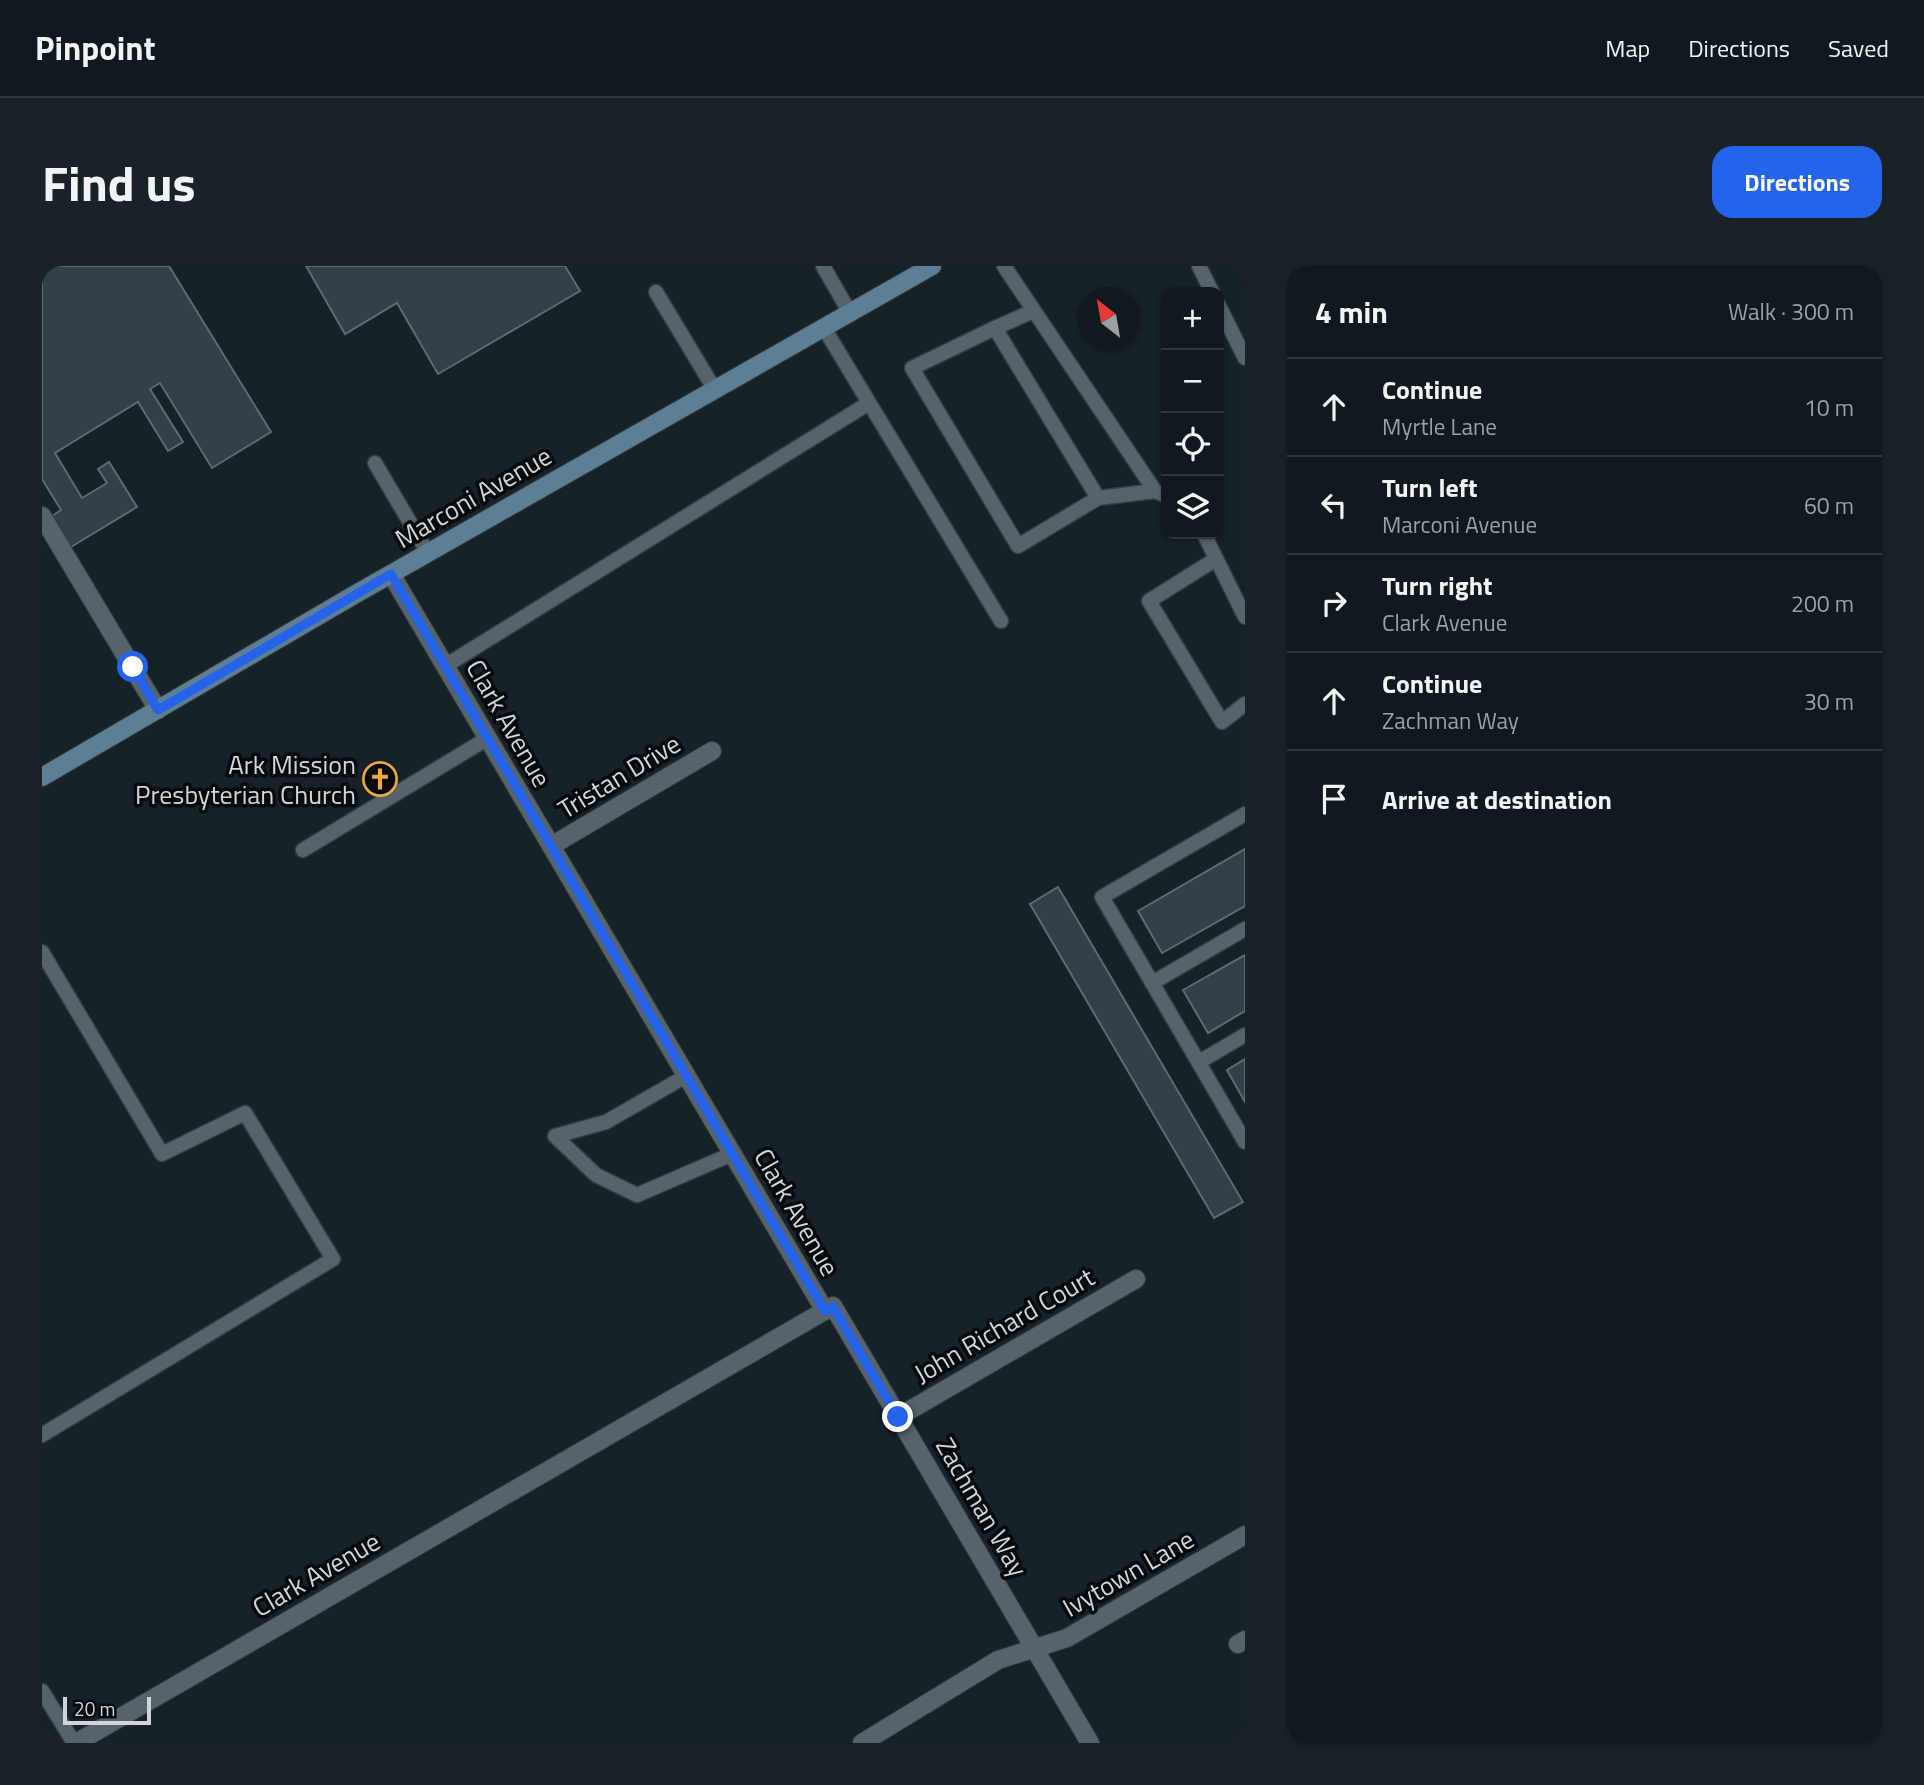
<!DOCTYPE html>
<meta charset="utf-8">
<style>
:root{--surface:#10191e;--page:#192227;--text:#f1f3f6;--muted:#9ca0a4;--line:#30383c;--accent:#2563eb}
body{margin:0;font-family:"Titillium Web",sans-serif;background:var(--page);color:var(--text)}
.controls{position:absolute;right:21px;top:21px;display:grid;overflow:hidden;border-radius:14px;box-shadow:0 2px 5px #0004}
.controls button{width:63px;height:63px;display:grid;place-items:center;padding:0;border:0;border-bottom:2px solid var(--line);background:var(--surface);color:var(--text);font:35px sans-serif}
.compass{position:absolute;left:1035px;top:21px;width:63px;height:63px;border-radius:50%;background:var(--surface);box-shadow:0 2px 5px #0004;rotate:329deg}
.scale{position:absolute;left:21px;bottom:18px;width:88px;box-sizing:border-box;padding-left:7px;border:4px solid #cfd6db;border-top:0;font-size:19px;line-height:24px;white-space:nowrap;color:#cfd6db;-webkit-text-stroke:5px #060a0d;paint-order:stroke}
.stop{position:absolute;width:21px;height:21px;margin:-16px;border:5px solid #2563eb;border-radius:50%;background:#fff}
.stop.end{background:#2563eb;border-color:#fff;box-shadow:0 2px 7px #0008}
.list{margin:0;padding:0;list-style:none}
h2{display:flex;justify-content:space-between;align-items:center;height:91px;margin:0;padding:0 28px;font-size:30px}
h2 small{font-size:23px;font-weight:400;color:var(--muted)}
.list li{display:grid;grid-template-columns:46px 1fr auto;gap:21px;align-items:center;box-sizing:border-box;height:98px;padding:0 28px;border-top:2px solid var(--line)}
.list b{display:block;font-size:26px;white-space:nowrap}
.list p{margin:0;font-size:23px;white-space:nowrap;color:var(--muted)}
.list em{font-size:23px;font-style:normal;color:var(--muted)}
.icon{flex:none;width:38px;height:38px;fill:none;stroke:currentColor;stroke-width:2;stroke-linecap:round;stroke-linejoin:round}
.map{position:relative;flex:none;width:1203px;height:1477px;overflow:hidden;border-radius:21px}
header{display:flex;align-items:center;gap:42px;box-sizing:border-box;height:98px;padding:0 35px;background:var(--surface);border-bottom:2px solid var(--line)}
header strong{font-size:33px}
nav{display:flex;gap:38px;margin-inline-start:auto;font-size:24px}
.intro{display:flex;align-items:center;justify-content:space-between;box-sizing:border-box;height:168px;padding:0 42px}
h1{margin:0;font-size:49px}
.button{padding:18px 32px;border-radius:21px;background:var(--accent);color:#fff;font-size:24px;font-weight:700}
main{display:flex;gap:42px;padding:0 42px}
aside{flex:1;background:var(--surface);border-radius:21px;box-shadow:0 2px 5px #0004}
.map>svg:first-child{display:block}
.building{fill:#344048;stroke:#5d6a72;stroke-width:2}
.lines{fill:none;stroke-linecap:round;stroke-linejoin:round}
.service-casing{stroke:#343b41;stroke-width:17}
.minor-casing{stroke:#343b41;stroke-width:20}
.secondary-casing{stroke:#343b41;stroke-width:20}
.service{stroke:#57636b;stroke-width:14}
.minor{stroke:#57636b;stroke-width:18}
.secondary{stroke:#5e7f93;stroke-width:18}
.route{stroke:#2563eb;stroke-width:9}
.labels{text-anchor:middle;dominant-baseline:central;stroke-width:7;stroke-linejoin:round;paint-order:stroke}
.street-label{font-size:26px;fill:#cfd6db;stroke:#060a0d}
.poi-label{font-size:26px;fill:#cfd6db;stroke:#060a0d;text-anchor:end}
</style>
<header>
<strong>Pinpoint</strong>
<nav><a>Map</a><a>Directions</a><a>Saved</a></nav>
</header>
<div class="intro"><h1>Find us</h1><a class="button">Directions</a></div>
<main>
<div class="map">
<svg width="1203" height="1477" viewBox="0 0 1203 1477">
<rect width="100%" height="100%" fill="#162128"/>
<!-- building -->
<g class="building">
<path d="M 0,0 L 127,0 L 229,166 L 170,202 L 118,117 L 108,123 L 141,176 L 126,185 L 96,136 L 13,187 L 40,232 L 65,217 L 56,203 L 67,196 L 95,241 L 29,281 L 10,250 L 19,244 L 0,213 Z"/>
<path d="M 264,0 L 523,0 L 538,25 L 396,108 L 355,37 L 303,68 Z"/>
<path d="M 1203,583 L 1203,640 L 1120,687 L 1096,645 Z"/>
<path d="M 1016,621 L 1201,936 L 1172,952 L 988,638 Z"/>
<path d="M 1203,689 L 1203,745 L 1166,767 L 1141,724 Z"/>
<path d="M 1203,793 L 1203,836 L 1185,804 Z"/>
</g>
<g class="lines">
<!-- service casing -->
<g class="service-casing">
<g id="service">
<path d="M 781,0 L 808,47"/>
<path d="M 962,0 L 1113,225 L 1124,230"/>
<path d="M 1157,0 L 1170,26"/>
<path d="M 614,26 L 673,124"/>
<path d="M 1177,40 L 1203,92"/>
<path d="M 991,45 L 953,62 L 1056,232"/>
<path d="M 782,62 L 959,355"/>
<path d="M 953,62 L 870,102 L 976,280 L 1056,232 L 1113,225"/>
<path d="M 333,197 L 386,287"/>
<path d="M 1162,268 L 1203,351"/>
<path d="M 1174,293 L 1107,335 L 1180,456 L 1203,438"/>
<path d="M 403,400 L 827,137"/>
<path d="M 1203,548 L 1060,631 L 1203,876"/>
<path d="M 261,584 L 446,472"/>
<path d="M 0,686 L 120,888 L 203,847 L 291,993 L 0,1169"/>
<path d="M 1110,717 L 1203,663"/>
<path d="M 1157,796 L 1203,769"/>
<path d="M 644,810 L 564,856 L 513,870 L 554,909 L 595,929 L 690,888"/>
<path d="M 0,1425 L 32,1477"/>
</g>
</g>
<!-- minor casing -->
<g class="minor-casing">
<g id="minor">
<path d="M 0,250 L 116,444"/>
<path d="M 349,308 L 783,1045"/>
<path d="M 509,580 L 670,485"/>
<path d="M 856,1151 L 1094,1013"/>
<path d="M 1196,1378 L 1203,1374"/>
<path d="M 34,1477 L 791,1040 L 1048,1477"/>
<path d="M 820,1477 L 956,1394 L 1025,1372 L 1203,1269"/>
</g>
</g>
<!-- secondary casing -->
<g class="secondary-casing">
<path id="secondary" d="M 0,511 L 312,329 L 890,0"/>
</g>
<!-- service -->
<use href="#service" class="service"/>
<!-- minor -->
<use href="#minor" class="minor"/>
<!-- secondary -->
<use href="#secondary" class="secondary"/>
</g>
<g class="lines">
<!-- route -->
<path class="route" d="M 91,401 L 116,444 L 349,308 L 783,1045 L 791,1041 L 856,1151"/>
</g>
<!-- icons -->
<defs>
<g id="church-ring" transform="scale(1.75)"><circle r="9.5" fill="#060a0d" stroke="#eea83c" stroke-width="1.5"/><path d="M-1.2-6h2.4v3.5h3.3v2.4h-3.3V6h-2.4V-.1h-3.3v-2.4h3.3Z" fill="#eea83c"/></g>
</defs>
<g fill-rule="evenodd">
<use href="#church-ring" x="338" y="513"/>
</g>
<g class="labels">
<!-- street labels -->
<g class="street-label">
<text transform="translate(431 231) rotate(-30)">Marconi Avenue</text>
<text transform="translate(467 457) rotate(60)">Clark Avenue</text>
<text transform="translate(577 510) rotate(-31)">Tristan Drive</text>
<text transform="translate(755 946) rotate(60)">Clark Avenue</text>
<text transform="translate(962 1059) rotate(-30)">John Richard Court</text>
<text transform="translate(940 1241) rotate(60)">Zachman Way</text>
<text transform="translate(1086 1307) rotate(-30)">Ivytown Lane</text>
<text transform="translate(274 1308) rotate(-30)">Clark Avenue</text>
</g>
<!-- poi labels -->
<g class="poi-label">
<text x="314" y="498">Ark Mission<tspan x="314" dy="30">Presbyterian Church</tspan></text>
</g>
</g>
</svg>
<div class="controls">
<button>+</button>
<button>−</button>
<button><svg class="icon" aria-label="locate" viewBox="0 0 24 24"><circle cx="12" cy="12" r="6"/><path d="M12 2v4M12 18v4M2 12h4M18 12h4"/></svg></button>
<button><svg class="icon" aria-label="layers" viewBox="0 0 24 24"><path d="M12 4l9 5-9 5-9-5zM3 14l9 5 9-5"/></svg></button>
</div>
<svg class="compass" viewBox="-18 -18 36 36"><path d="M0-13l5 13h-10z" fill="#e53935"/><path d="M0 13l5-13h-10z" fill="#9ca0a4"/></svg>
<div class="scale">20 m</div>
<div class="stop" style="left:91px;top:401px"></div>
<div class="stop end" style="left:856px;top:1151px"></div>
</div>
<aside>
<h2>4 min<small>Walk · 300 m</small></h2>
<ul class="list">
<li><svg class="icon" aria-label="ahead" viewBox="0 0 24 24"><path d="M12 20V5M6 11l6-6 6 6"/></svg><div><b>Continue</b><p>Myrtle Lane</p></div><em>10 m</em></li>
<li><svg class="icon" aria-label="left" viewBox="0 0 24 24"><path d="M17 20v-9H6M10 6l-5 5 5 5"/></svg><div><b>Turn left</b><p>Marconi Avenue</p></div><em>60 m</em></li>
<li><svg class="icon" aria-label="right" viewBox="0 0 24 24"><path d="M7 20v-9h11M14 6l5 5-5 5"/></svg><div><b>Turn right</b><p>Clark Avenue</p></div><em>200 m</em></li>
<li><svg class="icon" aria-label="ahead" viewBox="0 0 24 24"><path d="M12 20V5M6 11l6-6 6 6"/></svg><div><b>Continue</b><p>Zachman Way</p></div><em>30 m</em></li>
<li><svg class="icon" aria-label="arrive" viewBox="0 0 24 24"><path d="M6 21V4h12l-3 4 3 4H6"/></svg><div><b>Arrive at destination</b></div></li>
</ul>
</aside>
</main>
